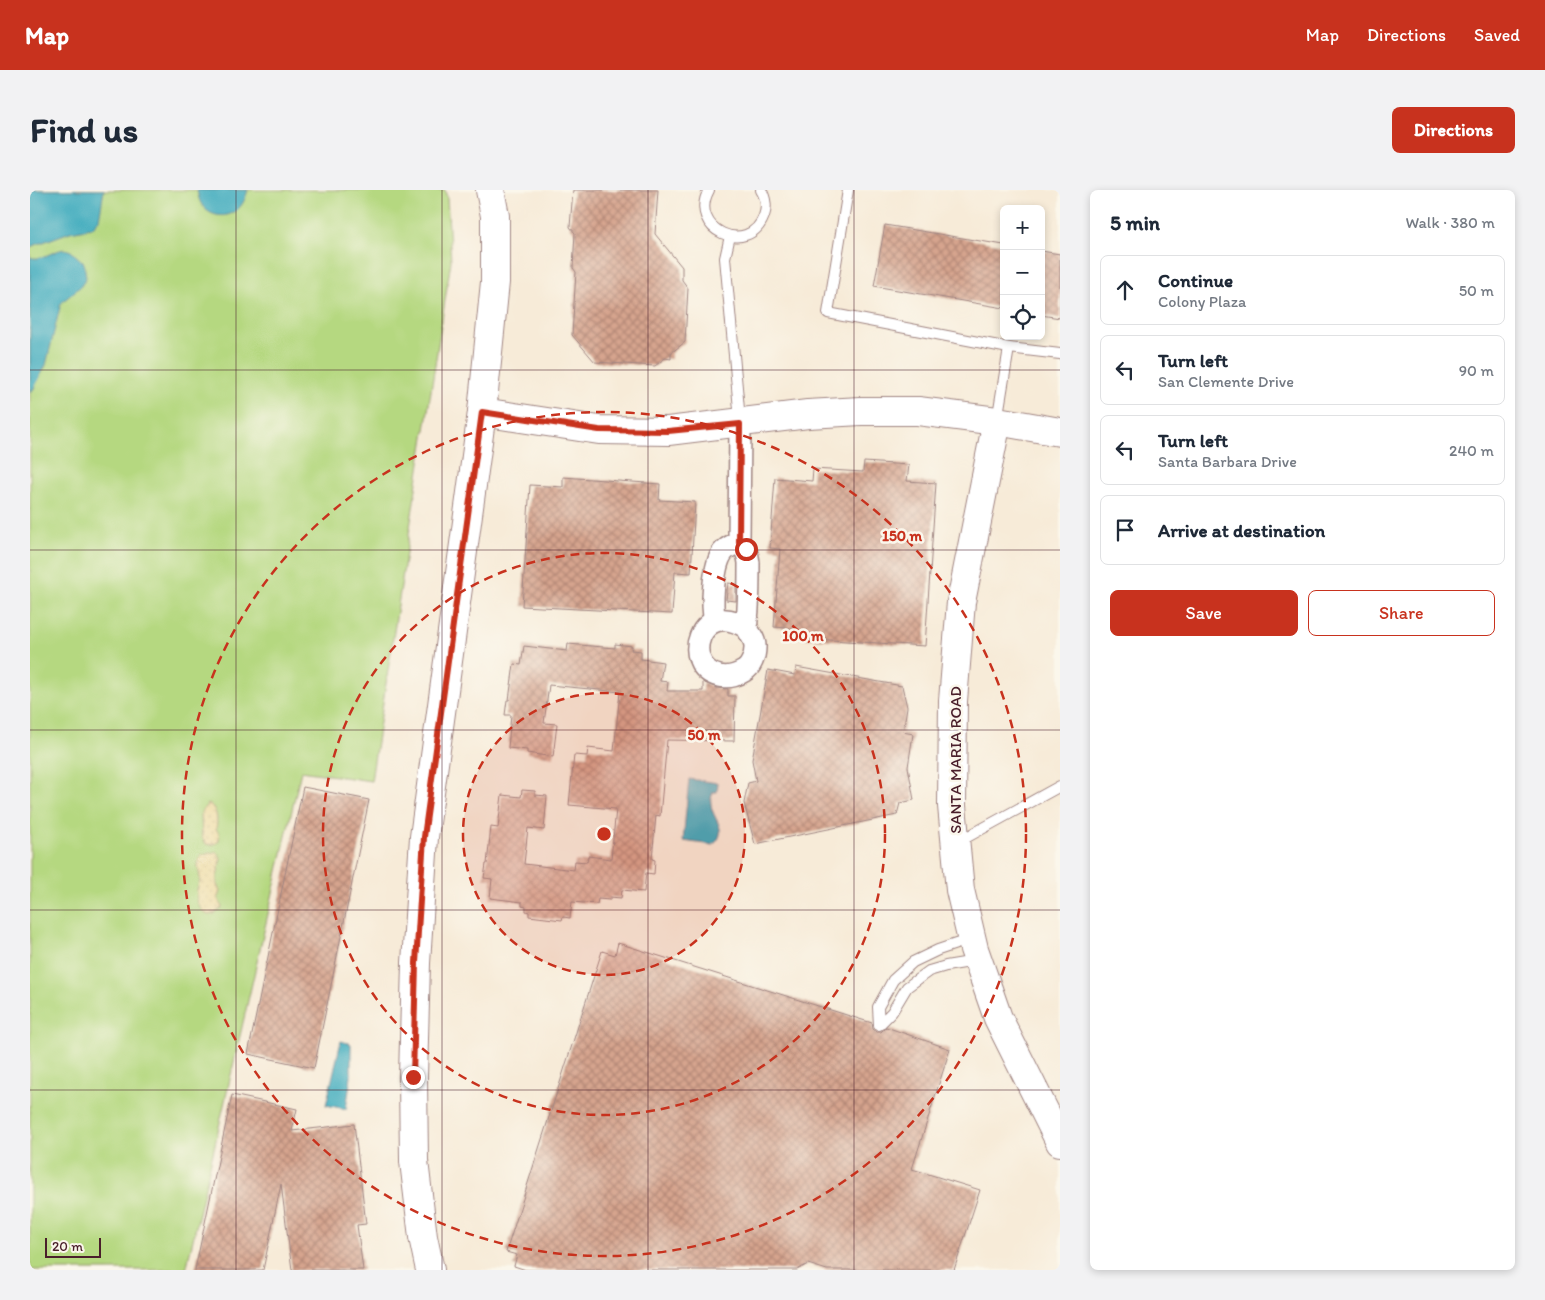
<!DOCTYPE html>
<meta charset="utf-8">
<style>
:root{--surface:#fff;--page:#f2f2f3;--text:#1f2937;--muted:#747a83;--line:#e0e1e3;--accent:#c8321e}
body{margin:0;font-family:Itim,sans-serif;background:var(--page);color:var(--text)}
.controls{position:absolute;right:15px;top:15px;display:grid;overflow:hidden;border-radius:8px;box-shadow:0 2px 8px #0003}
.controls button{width:45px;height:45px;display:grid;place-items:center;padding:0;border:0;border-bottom:1px solid var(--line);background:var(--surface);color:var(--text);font:25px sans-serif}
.scale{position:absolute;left:15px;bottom:12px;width:56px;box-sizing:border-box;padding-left:5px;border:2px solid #4a1f2b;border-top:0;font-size:14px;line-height:18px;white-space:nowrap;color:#4a1f2b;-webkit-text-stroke:4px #fbf7ec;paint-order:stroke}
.stop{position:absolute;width:15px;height:15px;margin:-11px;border:4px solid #c8321e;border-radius:50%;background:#fff}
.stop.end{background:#c8321e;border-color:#fff;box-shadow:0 1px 5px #0008}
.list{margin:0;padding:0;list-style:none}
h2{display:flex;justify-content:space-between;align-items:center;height:65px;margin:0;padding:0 20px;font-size:21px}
h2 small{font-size:16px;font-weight:400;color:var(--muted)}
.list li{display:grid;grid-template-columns:32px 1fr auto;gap:15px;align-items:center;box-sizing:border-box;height:70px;margin:0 10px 10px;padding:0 10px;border:1px solid var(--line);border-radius:8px}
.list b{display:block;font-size:19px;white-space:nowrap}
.list p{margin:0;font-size:16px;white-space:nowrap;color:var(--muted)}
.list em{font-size:16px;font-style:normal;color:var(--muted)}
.actions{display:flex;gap:10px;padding:15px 20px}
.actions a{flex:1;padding:11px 0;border:1px solid var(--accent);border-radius:8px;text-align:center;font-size:18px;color:var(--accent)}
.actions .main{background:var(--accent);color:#fff}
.icon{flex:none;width:28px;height:28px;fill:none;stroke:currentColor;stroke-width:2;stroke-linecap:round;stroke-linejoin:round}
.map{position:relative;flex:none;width:1030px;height:1080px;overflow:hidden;border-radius:8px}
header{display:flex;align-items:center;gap:30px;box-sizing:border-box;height:70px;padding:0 25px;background:var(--accent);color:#fff}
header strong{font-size:24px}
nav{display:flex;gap:28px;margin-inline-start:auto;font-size:18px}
.intro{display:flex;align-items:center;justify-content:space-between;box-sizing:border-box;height:120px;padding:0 30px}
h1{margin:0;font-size:35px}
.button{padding:12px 22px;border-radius:8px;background:var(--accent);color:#fff;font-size:18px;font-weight:700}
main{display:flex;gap:30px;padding:0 30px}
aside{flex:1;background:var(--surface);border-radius:8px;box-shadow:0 2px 8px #0003}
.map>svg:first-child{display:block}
.green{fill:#b5d880;stroke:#807c56}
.sand{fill:url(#sand-dots);stroke:#9c7c64}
.water{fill:#3facbe;stroke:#446674}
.building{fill:url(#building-cross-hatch)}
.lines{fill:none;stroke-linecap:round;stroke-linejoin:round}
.lane-casing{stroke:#a08582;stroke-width:12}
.street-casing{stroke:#a08582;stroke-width:24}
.secondary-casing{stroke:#a08582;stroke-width:30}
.lane{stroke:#fff;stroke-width:10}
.street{stroke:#fff;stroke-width:21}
.secondary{stroke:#fff;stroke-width:28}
.route{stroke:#c8321e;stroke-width:6}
.grid{fill:none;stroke:#4a1f2b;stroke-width:1;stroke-opacity:0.55}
.ring{fill:none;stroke:#c8321e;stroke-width:2.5;stroke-dasharray:9 6}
.labels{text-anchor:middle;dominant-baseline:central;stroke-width:5;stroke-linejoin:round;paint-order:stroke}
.street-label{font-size:16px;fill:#4a1f2b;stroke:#fbf7ec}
.centre{fill:#c8321e;stroke:#fbf7ec;stroke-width:2.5}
.ring-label{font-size:15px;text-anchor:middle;font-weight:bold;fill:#c8321e;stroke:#fbf7ec;stroke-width:5;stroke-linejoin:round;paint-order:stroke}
</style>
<header>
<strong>Map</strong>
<nav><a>Map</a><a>Directions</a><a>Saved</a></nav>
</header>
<div class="intro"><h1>Find us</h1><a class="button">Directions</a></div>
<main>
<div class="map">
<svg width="1030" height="1080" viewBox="0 0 1030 1080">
<defs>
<pattern id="sand-dots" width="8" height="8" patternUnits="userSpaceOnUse" patternTransform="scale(1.25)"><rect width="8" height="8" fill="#eeda9e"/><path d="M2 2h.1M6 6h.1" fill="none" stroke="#cebb88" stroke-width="1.8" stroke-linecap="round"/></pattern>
<pattern id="building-cross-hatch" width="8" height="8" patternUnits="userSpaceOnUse" patternTransform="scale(1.25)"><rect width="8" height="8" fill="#d6a48e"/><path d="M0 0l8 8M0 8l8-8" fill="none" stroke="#b08574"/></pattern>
</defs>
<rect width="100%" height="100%" fill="#fbf7ec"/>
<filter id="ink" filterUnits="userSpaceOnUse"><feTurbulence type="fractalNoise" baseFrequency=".02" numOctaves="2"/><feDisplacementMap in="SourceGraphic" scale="10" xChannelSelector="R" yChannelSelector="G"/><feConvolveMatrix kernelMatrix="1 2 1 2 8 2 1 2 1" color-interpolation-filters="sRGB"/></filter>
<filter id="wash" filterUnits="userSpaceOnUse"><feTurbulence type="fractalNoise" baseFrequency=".0096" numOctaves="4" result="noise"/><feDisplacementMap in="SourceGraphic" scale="20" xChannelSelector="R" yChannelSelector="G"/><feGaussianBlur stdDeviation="1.12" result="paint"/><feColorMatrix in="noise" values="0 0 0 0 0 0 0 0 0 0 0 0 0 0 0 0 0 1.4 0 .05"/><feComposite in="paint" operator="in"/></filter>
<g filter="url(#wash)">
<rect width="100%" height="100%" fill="#f7ebd8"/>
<!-- green -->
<path class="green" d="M 0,0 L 415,0 L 417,8 L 421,71 L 341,591 L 271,581 L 156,1080 L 0,1080 Z"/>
<!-- sand -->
<g class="sand">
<path d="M 178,614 C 187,617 188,630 186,639 C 189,643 191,646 188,652 L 183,655 L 176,654 L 172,647 L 171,623 L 174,618 Z"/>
<path d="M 185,662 L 188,663 L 191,669 L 187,686 L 187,695 L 190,701 L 188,707 L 192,718 L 184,724 L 178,725 C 168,719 164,707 168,696 C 169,691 170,694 170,688 C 169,680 165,672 172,665 Z"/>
</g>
<!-- water -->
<g class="water">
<path d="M 0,0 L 74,0 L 69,30 L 62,38 L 40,42 L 0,57 Z"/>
<path d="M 167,0 L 218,0 C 216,6 214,13 209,18 C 200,29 180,28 172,15 C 169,11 168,5 167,0 Z"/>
<path d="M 35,59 L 41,61 L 54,73 L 56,88 L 51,96 L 31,113 L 16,175 L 3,200 L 0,202 L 0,67 C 10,72 23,60 35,59 Z"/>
<path d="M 659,589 L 688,593 L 687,602 L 683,602 C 682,606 680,610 681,614 C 682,629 700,640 683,655 L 653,651 Z"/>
<path d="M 311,851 L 321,854 L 321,887 L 316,919 L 296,915 Z"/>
</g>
<g id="blocks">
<!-- building -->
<g class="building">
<path d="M 543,0 L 628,0 L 625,44 L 652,77 L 652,90 L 658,98 L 655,152 L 641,163 L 641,169 L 635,168 L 625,176 L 565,172 L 542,145 L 546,82 L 543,78 L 545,43 L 540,37 Z"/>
<path d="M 855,35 L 974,55 L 974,118 L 844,96 Z"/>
<path d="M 1011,61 L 1030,64 L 1030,128 L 1011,125 Z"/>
<path d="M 834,272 L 879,275 L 877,291 L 906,293 L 895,456 L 769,448 L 770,439 L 744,437 L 750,359 L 740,358 L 745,288 L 782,291 L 783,279 L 833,282 Z"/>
<path d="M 533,287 L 630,294 L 629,310 L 665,312 L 661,383 L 645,382 L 642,424 L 492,416 L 500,295 L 533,297 Z"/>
<path d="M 698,393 L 706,394 L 706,411 L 696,410 Z"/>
<path d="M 538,454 L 585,458 L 585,454 L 602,456 L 601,460 L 611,461 L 611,469 L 633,472 L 630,491 L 638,492 L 637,501 L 673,501 L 673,492 L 687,498 L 698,499 L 698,506 L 705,506 L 704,551 L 637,550 L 630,626 L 626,625 L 622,669 L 625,670 L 624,684 L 616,683 L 614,702 L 592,700 L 591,708 L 580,707 L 580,710 L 568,709 L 567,714 L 542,712 L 540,728 L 533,727 L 532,730 L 499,726 L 499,722 L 496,721 L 496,717 L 492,716 L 492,712 L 460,708 L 462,689 L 454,688 L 456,674 L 457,674 L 461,637 L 468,638 L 472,605 L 491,607 L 492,600 L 505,601 L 505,605 L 517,606 L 514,640 L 498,638 L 494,674 L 544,680 L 545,671 L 557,672 L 558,666 L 581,669 L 586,619 L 539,615 L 544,565 L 557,566 L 558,558 L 584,561 L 590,502 L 519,495 L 514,533 L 527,534 L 523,567 L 497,563 L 497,560 L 478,558 L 481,525 L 475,525 L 477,510 L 479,510 L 484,474 L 491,475 L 494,456 L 537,461 Z"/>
<path d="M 766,477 L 872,496 L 877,517 L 873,542 L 883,544 L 878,577 L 884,610 L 870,613 L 867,625 L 725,654 L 714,613 L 718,593 L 726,591 L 722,570 L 738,480 L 765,485 Z"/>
<path d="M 273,597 L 339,610 L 284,878 L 218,864 Z"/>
<path d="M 588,753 L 842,833 L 843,839 L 847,842 L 851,842 L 856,837 L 920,859 L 882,979 L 950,1000 L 924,1080 L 797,1080 L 778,1074 L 767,1080 L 496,1080 L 484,1076 L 487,1065 L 476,1062 L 572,761 L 585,765 Z"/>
<path d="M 202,905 L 267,919 L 262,941 L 324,934 L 336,1034 L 327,1035 L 333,1080 L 262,1080 L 251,994 L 233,1080 L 165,1080 Z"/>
</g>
</g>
</g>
<g filter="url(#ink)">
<use href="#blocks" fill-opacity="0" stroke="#a08582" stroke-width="1"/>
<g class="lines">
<!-- lane casing -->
<g class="lane-casing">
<g id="lane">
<path d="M 679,0 C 657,40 719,67 734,26 C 737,18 736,8 731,0"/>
<path d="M 818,0 L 798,123 L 979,158 L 1030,164"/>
<path d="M 700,46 L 695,68 L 710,230"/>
<path d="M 967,231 L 979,158"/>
<path d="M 928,652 L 1030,596"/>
<path d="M 941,749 L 908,760 L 883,772 L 863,790 L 848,817 L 849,835 L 862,822 L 877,797 L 899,781 L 916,776 L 946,771"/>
</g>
</g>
<!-- street casing -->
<g class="street-casing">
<g id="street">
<path d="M 710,234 L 709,352 C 715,359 718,363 719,373 C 719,388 719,403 718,418 C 718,424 716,432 717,437 C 719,445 726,448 725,458 C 725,466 721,477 714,481 C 706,486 698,488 689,486 C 649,476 670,406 717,438"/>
<path d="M 685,431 C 681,416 683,375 693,362 C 697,357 703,355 709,352"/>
</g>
</g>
<!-- secondary casing -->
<g class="secondary-casing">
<g id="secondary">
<path d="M 452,222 L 569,240 L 638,241 L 778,224 L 831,221 L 888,221 L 967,231 L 1030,242"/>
<path d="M 967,231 L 931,412 L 923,511 L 922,616 L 930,700 L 944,759 L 968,828 L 1030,952"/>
<path d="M 400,1080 L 393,1047 L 384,971 L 383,887 L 386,773 L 394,647 L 452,222 L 465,92 L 465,26 L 460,0"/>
</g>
</g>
<!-- lane -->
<use href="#lane" class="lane"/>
<!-- street -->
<use href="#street" class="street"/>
<!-- secondary -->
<use href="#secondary" class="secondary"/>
</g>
</g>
<g class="lines" filter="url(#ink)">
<!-- route -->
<path class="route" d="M 383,887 L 386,773 L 394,647 L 452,222 L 569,240 L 638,241 L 710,234 L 709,352 L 716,359"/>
</g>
<!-- grid -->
<path class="grid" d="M 206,0 L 206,1080M 412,0 L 412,1080M 618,0 L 618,1080M 824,0 L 824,1080M 0,180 L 1030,180M 0,360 L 1030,360M 0,540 L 1030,540M 0,720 L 1030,720M 0,900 L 1030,900"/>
<!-- distance rings -->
<circle cx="574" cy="644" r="141" fill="#c8321e" fill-opacity=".12"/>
<g class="ring">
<circle cx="574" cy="644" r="141"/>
<circle cx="574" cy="644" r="281"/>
<circle cx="574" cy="644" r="422"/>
</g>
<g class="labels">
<!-- street labels -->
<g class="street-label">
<text transform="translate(925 570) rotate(-90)">SANTA MARIA ROAD</text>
</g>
</g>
<circle cx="574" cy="644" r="8" class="centre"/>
<g class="ring-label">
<text x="872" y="351">150 m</text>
<text x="773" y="451">100 m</text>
<text x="674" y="550">50 m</text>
</g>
</svg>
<div class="controls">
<button>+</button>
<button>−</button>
<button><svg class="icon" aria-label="locate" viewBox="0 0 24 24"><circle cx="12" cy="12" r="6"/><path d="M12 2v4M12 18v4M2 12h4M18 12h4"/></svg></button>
</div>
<div class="scale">20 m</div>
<div class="stop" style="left:716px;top:359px"></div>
<div class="stop end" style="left:383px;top:887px"></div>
</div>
<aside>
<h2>5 min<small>Walk · 380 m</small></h2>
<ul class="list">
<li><svg class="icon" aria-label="ahead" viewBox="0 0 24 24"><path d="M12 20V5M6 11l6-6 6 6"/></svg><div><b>Continue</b><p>Colony Plaza</p></div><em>50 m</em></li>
<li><svg class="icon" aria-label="left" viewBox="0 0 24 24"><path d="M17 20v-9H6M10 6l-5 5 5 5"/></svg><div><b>Turn left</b><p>San Clemente Drive</p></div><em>90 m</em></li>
<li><svg class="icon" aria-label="left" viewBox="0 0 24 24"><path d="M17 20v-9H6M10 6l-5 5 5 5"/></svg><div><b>Turn left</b><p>Santa Barbara Drive</p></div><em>240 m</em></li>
<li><svg class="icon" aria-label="arrive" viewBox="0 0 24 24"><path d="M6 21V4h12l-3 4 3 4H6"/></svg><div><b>Arrive at destination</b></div></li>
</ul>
<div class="actions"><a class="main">Save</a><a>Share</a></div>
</aside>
</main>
